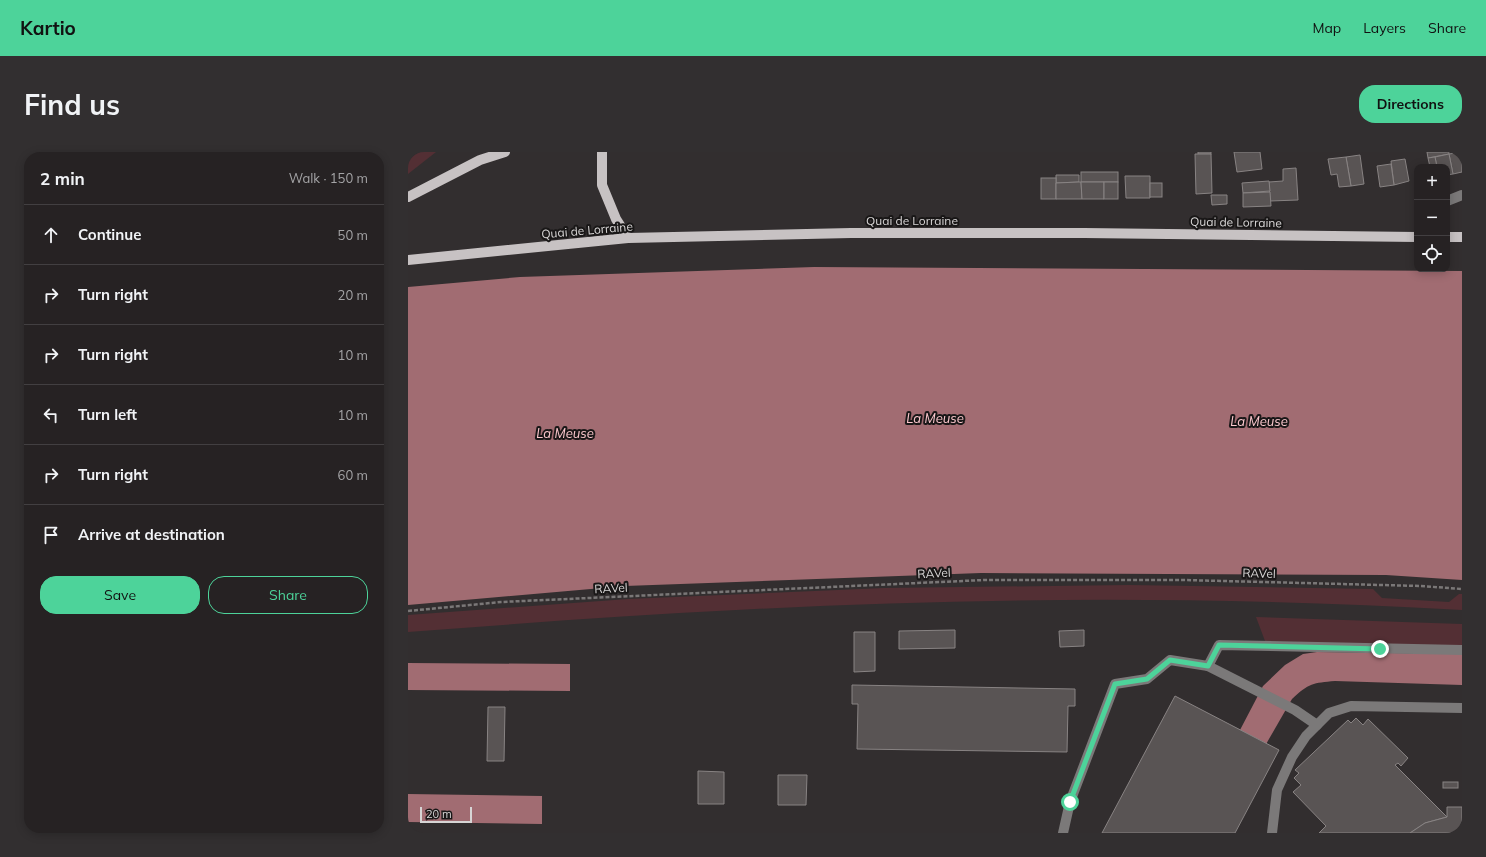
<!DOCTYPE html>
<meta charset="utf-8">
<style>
:root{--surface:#262223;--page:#322f30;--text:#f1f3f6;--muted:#a4a4a6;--line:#423f41;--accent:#4dd39a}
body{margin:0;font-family:Mulish,sans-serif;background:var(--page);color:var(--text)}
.controls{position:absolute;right:12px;top:12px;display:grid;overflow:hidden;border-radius:8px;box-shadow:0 2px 10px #0003}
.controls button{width:36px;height:36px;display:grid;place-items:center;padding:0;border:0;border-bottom:1px solid var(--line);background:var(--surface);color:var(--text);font:20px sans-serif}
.scale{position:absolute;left:12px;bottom:10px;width:52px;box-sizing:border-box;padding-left:4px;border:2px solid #d7d5d5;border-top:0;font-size:11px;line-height:14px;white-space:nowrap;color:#d7d5d5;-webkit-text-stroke:3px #191717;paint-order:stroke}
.stop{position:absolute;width:12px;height:12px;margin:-9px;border:3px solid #4dd39a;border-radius:50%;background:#fff}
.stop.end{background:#4dd39a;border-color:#fff;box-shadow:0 1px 4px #0008}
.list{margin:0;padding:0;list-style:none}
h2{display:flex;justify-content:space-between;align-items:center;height:52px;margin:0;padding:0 16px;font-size:17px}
h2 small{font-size:13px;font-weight:400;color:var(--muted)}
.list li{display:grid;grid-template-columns:26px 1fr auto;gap:12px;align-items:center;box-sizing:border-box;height:60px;padding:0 16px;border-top:1px solid var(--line)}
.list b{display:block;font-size:15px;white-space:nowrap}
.list em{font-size:13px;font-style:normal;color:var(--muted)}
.actions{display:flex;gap:8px;padding:12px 16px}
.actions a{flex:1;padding:9px 0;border:1px solid var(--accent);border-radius:16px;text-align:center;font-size:14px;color:var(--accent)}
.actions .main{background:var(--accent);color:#111}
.icon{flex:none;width:22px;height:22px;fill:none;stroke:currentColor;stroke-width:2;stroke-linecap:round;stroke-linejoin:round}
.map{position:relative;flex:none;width:1054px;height:681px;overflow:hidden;border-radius:16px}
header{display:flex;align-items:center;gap:24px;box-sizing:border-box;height:56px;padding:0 20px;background:var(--accent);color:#111}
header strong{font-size:19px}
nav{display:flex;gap:22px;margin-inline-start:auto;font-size:14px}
.intro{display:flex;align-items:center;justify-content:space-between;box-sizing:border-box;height:96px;padding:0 24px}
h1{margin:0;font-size:28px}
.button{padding:10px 18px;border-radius:16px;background:var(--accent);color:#111;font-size:14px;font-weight:700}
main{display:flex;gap:24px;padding:0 24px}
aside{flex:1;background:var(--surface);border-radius:16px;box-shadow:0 2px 10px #0003}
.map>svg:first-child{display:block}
.green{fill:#532f34}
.water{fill:#a16c72}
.building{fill:#595454;stroke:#888383}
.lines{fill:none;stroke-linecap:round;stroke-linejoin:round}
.path{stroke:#7a7777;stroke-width:2.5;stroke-dasharray:4 2;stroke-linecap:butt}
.minor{stroke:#7b7979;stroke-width:10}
.major{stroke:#c7c2c3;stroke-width:10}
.route{stroke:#4dd39a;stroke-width:5}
.labels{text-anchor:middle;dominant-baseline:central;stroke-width:4;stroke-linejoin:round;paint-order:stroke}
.street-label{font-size:12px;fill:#d7d5d5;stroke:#191717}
.water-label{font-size:13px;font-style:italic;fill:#fdc9cf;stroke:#191717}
</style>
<header>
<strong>Kartio</strong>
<nav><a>Map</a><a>Layers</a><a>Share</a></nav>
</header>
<div class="intro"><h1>Find us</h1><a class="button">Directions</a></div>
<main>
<aside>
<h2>2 min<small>Walk · 150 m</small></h2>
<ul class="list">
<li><svg class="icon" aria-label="ahead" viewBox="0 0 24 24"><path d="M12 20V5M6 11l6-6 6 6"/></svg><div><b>Continue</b></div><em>50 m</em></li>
<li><svg class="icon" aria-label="right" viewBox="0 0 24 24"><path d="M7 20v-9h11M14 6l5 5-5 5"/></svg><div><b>Turn right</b></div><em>20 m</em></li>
<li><svg class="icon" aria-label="right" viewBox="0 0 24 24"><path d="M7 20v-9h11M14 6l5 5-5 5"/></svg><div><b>Turn right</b></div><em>10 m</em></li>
<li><svg class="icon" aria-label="left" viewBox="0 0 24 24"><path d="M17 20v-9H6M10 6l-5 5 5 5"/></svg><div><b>Turn left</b></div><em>10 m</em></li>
<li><svg class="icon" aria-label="right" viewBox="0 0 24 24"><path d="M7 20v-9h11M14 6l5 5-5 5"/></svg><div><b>Turn right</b></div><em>60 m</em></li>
<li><svg class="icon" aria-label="arrive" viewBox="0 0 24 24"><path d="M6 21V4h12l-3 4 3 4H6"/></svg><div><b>Arrive at destination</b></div></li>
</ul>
<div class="actions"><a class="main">Save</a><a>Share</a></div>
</aside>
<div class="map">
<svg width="1054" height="681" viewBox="0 0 1054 681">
<rect width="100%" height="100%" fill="#322e2f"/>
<!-- green -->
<g class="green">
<path d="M 0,0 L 28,0 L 0,22 Z"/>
<path d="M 721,433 L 965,437 L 974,446 L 1041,450 L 1051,442 L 1054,442 L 1054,458 C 813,444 569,445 328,458 C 219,463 109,472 0,480 L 0,463 L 220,447 L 476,436 Z"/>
<path d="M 848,465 L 1054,472 L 1054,494 L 857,489 Z"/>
</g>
<!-- water -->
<g class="water">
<path d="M 406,115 L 1054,119 L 1054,428 L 978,423 L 573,421 L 217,434 L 0,453 L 0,135 L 112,125 Z"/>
<path d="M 909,500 L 1054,502 L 1054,533 L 927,529 C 905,531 901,531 884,547 L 807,681 L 765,681 L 832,578 L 855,534 L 877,513 L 895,502 Z"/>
<path d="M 0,511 L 162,512 L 162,539 L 0,538 Z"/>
<path d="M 0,642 L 134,644 L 134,672 L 0,670 Z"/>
</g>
<!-- building -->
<g class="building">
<rect x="790" y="0" width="13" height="2"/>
<path d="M 826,0 L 852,0 L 854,17 L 829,20 Z"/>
<path d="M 1019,0 L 1041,0 L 1041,2 L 1020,6 Z"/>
<path d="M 1054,0 L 1054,20 L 1045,22 L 1041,2 Z"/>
<path d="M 787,2 L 803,2 L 804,41 L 788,42 Z"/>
<path d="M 1041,2 L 1045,22 L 1039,23 L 1039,15 L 1029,15 L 1027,5 Z"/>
<path d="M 952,3 L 956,32 L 943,34 L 938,5 Z"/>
<path d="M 938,5 L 943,34 L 931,35 L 929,22 L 923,23 L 920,7 Z"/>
<path d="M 1027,5 L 1029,15 L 1022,15 L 1020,6 Z"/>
<path d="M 997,7 L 1001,29 L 986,33 L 983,9 Z"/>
<path d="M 983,12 L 986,33 L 972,35 L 969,14 Z"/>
<path d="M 888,16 L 890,48 L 862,49 L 861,30 L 875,29 L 875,17 Z"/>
<rect x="673" y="20" width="37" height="10"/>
<path d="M 648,23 L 671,23 L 671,30 L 648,31 Z"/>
<path d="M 717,24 L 742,24 L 742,46 L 718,46 Z"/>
<rect x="633" y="26" width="15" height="21"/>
<path d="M 861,29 L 862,39 L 835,41 L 834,31 Z"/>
<path d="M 671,30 L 673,30 L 674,47 L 648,47 L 648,31 Z"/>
<path d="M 673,30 L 696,30 L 696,47 L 674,47 Z"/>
<rect x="696" y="30" width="14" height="17"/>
<rect x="742" y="31" width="12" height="14"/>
<path d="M 862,40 L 863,54 L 835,55 L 835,41 Z"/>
<path d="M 803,43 L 819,43 L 819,52 L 804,53 Z"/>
<path d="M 547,478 L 547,496 L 491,497 L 491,479 Z"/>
<path d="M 676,478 L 676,494 L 652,495 L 651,479 Z"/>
<path d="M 446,480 L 467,480 L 467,519 L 446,520 Z"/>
<path d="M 444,533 L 667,537 L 667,554 L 660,554 L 659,600 L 449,597 L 450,552 L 444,552 Z"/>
<path d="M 767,544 L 871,598 L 827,681 L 694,681 Z"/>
<path d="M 80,555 L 97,555 L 96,609 L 79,609 Z"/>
<path d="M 948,566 L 955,573 L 960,567 L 1000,606 L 993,614 L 990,611 L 987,613 L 1039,665 L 1017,671 L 1002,681 L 911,681 L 918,674 L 885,640 L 893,633 L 886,626 L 891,621 L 887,618 L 940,568 L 943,571 Z"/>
<path d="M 290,619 L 316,620 L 316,652 L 290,652 Z"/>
<path d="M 370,623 L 399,623 L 398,653 L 370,653 Z"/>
<rect x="1035" y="630" width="15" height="6"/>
<path d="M 1039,655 L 1054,655 L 1054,681 L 1002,681 L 1017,671 L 1039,665 Z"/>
</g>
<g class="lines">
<!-- path -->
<path class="path" d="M 0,459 L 93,450 L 576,428 L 776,428 L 1013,434 L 1054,437"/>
<!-- minor -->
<g class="minor">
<path d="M 1039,49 L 1054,43"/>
<path d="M 800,514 L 811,493 L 1054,498"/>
<path d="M 655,681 L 662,650 L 707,532 L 739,527 L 762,508 L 800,514 L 887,558 L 909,573"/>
<path d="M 864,681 L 869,638 L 884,605 L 898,584 L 921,561 L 943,554 L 1054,556"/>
</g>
<!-- major -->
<g class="major">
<path d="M 194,0 L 194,33 L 208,67 L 220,86"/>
<path d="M 0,45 L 72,8 L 97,0"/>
<path d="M 1039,85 L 1054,85"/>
<path d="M 0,108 L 220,86 L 443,81 L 676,81 L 1009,85"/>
</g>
</g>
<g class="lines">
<!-- route -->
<path class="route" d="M 662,650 L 707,532 L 739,527 L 762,508 L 800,514 L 811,493 L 972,497"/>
</g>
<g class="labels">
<!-- street labels -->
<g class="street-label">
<text x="504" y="68">Quai de Lorraine</text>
<text transform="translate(828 70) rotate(1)">Quai de Lorraine</text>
<text transform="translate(179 78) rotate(-5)">Quai de Lorraine</text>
<text transform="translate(526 421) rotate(-3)">RAVel</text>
<text transform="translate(851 421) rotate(2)">RAVel</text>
<text transform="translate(203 436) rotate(-3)">RAVel</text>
</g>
<!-- water labels -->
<g class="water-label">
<text x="527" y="266">La Meuse</text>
<text x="851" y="269">La Meuse</text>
<text x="157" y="281">La Meuse</text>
</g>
</g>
</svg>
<div class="controls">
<button>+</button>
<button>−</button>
<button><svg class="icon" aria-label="locate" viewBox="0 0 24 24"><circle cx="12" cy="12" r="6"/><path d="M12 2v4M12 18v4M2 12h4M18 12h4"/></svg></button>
</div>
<div class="scale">20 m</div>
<div class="stop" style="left:662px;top:650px"></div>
<div class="stop end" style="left:972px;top:497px"></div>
</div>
</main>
